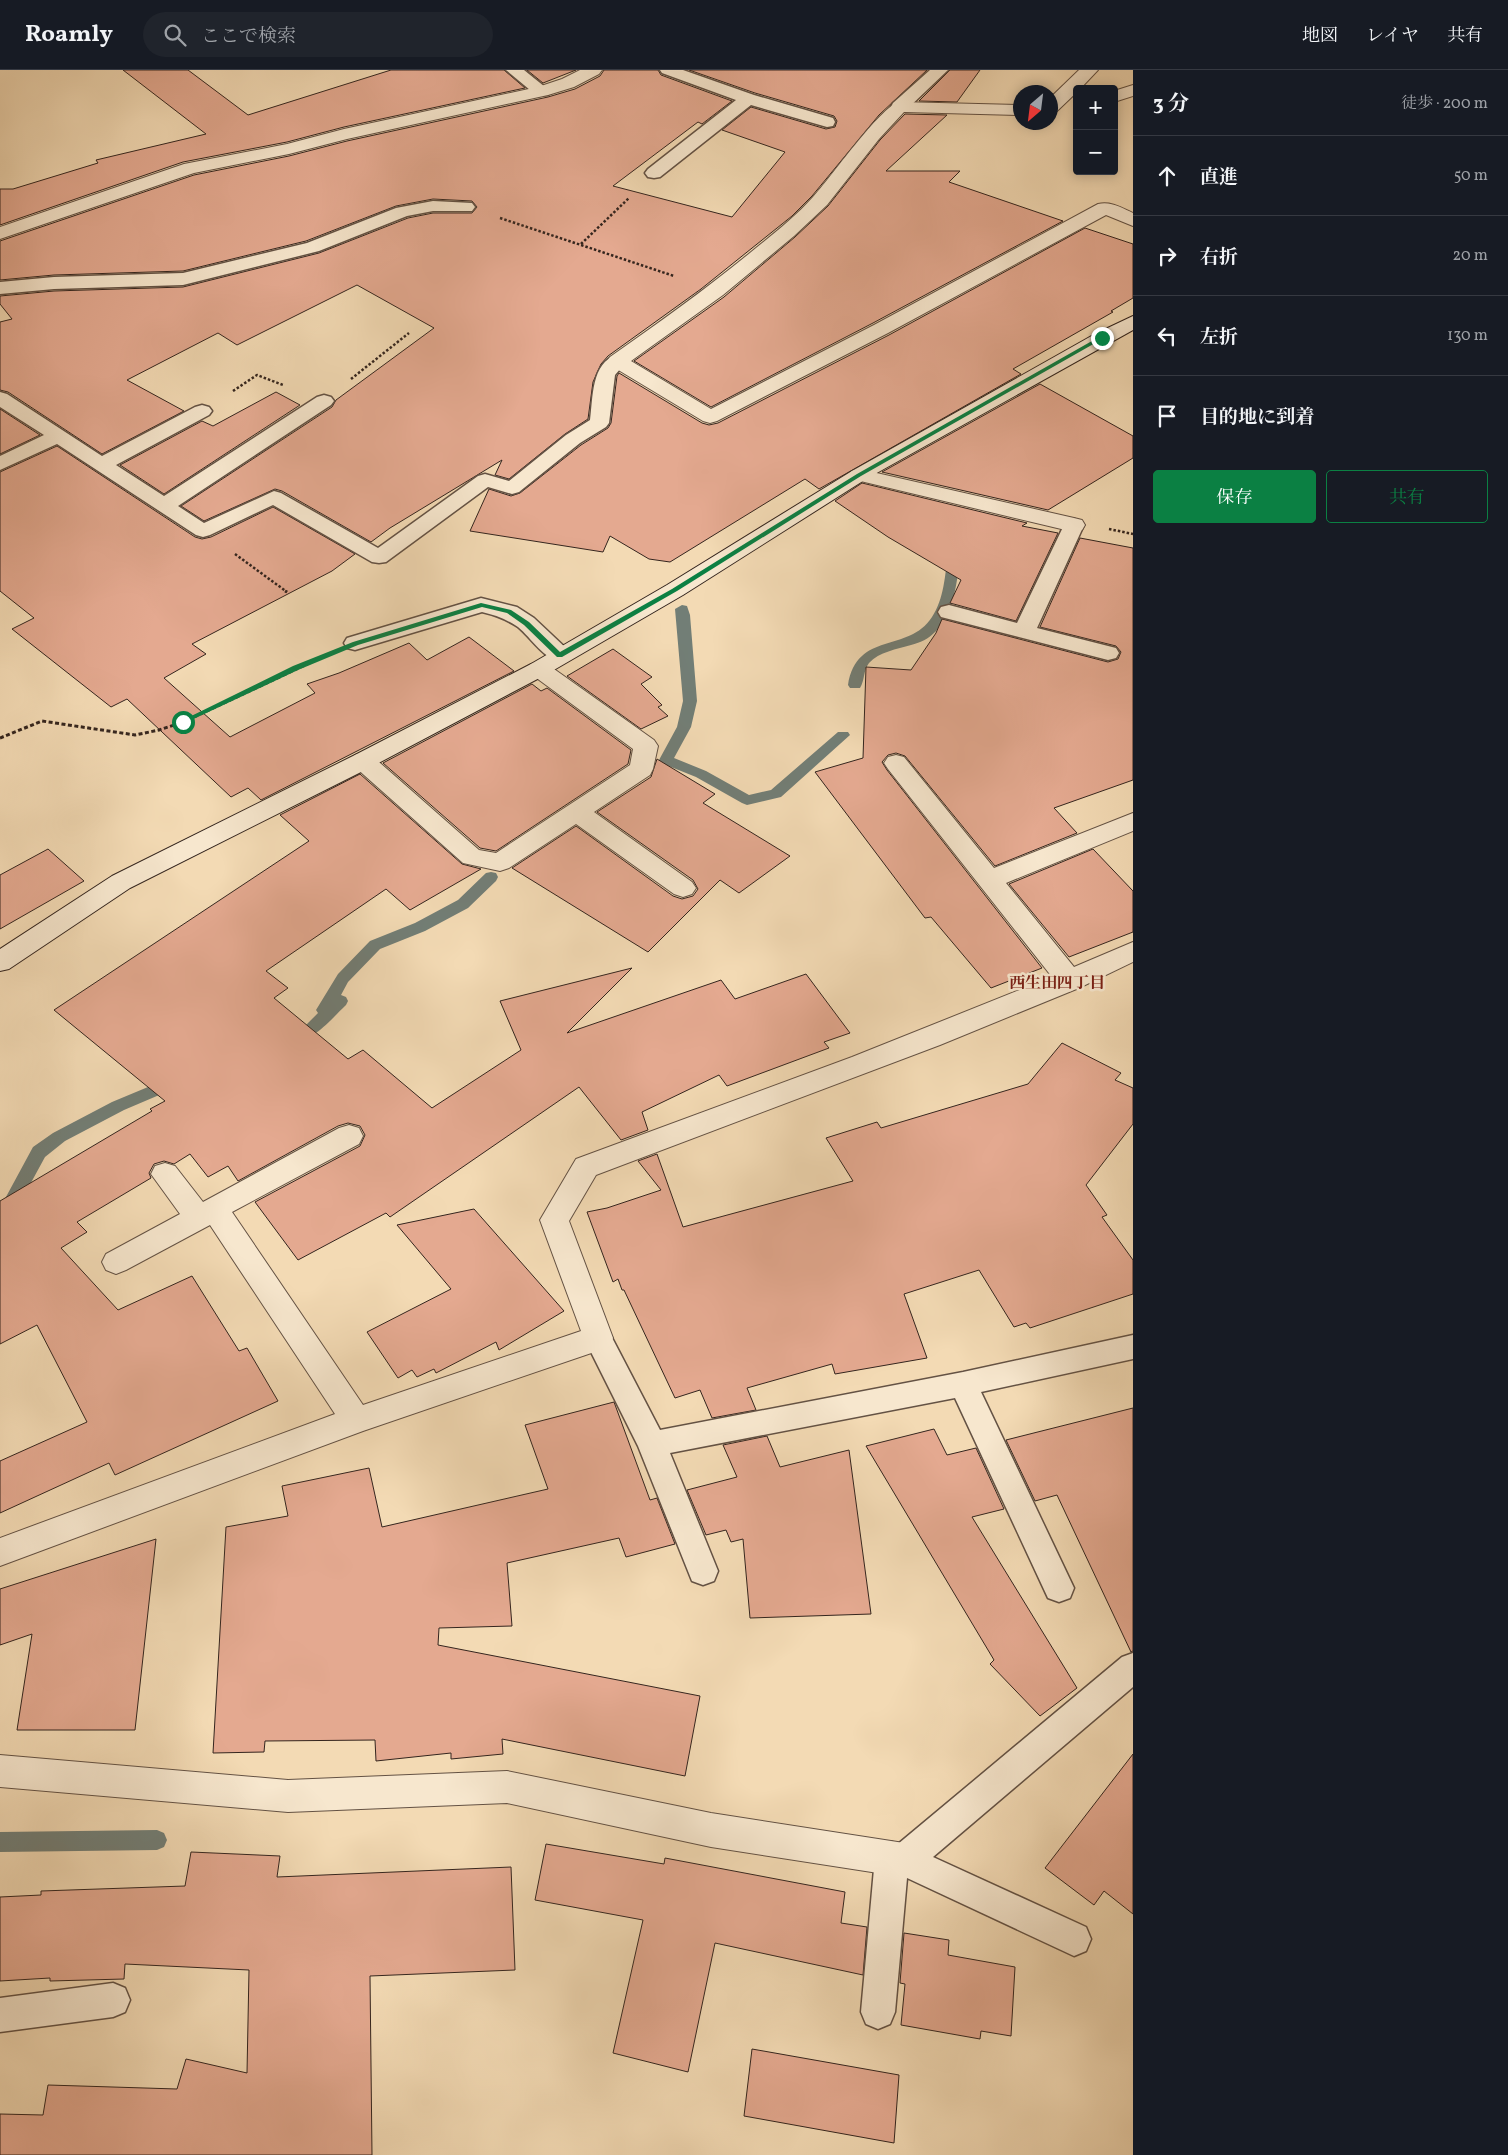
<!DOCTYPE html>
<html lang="ja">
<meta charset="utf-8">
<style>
:root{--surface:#171b24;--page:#20242c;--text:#f1f3f6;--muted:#9ea1a6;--line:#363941;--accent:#0b8043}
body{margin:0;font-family:Vollkorn,"Noto Serif JP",serif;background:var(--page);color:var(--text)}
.controls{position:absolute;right:15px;top:15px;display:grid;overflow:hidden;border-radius:5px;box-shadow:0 2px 12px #0003}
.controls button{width:45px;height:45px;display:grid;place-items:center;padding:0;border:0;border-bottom:1px solid var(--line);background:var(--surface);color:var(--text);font:25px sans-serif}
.compass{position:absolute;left:1013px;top:15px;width:45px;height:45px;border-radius:50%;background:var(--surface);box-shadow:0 2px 12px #0003;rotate:208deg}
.stop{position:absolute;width:15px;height:15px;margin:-11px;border:4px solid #0b8043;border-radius:50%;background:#fff}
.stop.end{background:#0b8043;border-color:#fff;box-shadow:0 1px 5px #0008}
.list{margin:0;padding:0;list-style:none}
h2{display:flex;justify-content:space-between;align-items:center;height:65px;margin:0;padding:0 20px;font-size:21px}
h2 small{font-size:16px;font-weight:400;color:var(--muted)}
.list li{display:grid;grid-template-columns:32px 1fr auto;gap:15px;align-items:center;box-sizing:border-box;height:80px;padding:0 20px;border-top:1px solid var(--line)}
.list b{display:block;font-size:19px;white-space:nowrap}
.list em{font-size:16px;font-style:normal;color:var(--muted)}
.actions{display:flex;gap:10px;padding:15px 20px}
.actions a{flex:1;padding:11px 0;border:1px solid var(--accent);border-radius:5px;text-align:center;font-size:18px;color:var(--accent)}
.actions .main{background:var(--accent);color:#fff}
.icon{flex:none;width:28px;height:28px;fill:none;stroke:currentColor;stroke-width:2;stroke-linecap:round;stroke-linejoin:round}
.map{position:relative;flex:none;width:1133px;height:2085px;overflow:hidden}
header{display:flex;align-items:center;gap:30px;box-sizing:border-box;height:70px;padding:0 25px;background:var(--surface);border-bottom:1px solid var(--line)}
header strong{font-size:24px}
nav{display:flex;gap:28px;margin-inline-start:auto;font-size:18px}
.search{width:350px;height:45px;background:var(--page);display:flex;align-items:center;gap:12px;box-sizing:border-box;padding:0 18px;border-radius:28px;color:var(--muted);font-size:19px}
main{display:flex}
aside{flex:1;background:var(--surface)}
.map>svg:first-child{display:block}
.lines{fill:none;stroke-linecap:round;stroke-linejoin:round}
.stream{fill:#727e76;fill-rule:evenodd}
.building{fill:#e4a990;stroke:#34251e}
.lane-casing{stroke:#645244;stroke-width:3}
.street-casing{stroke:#645244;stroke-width:2}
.secondary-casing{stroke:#34251e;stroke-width:2}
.path-far1{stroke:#34251e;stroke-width:2.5;stroke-dasharray:2.5 2;stroke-linecap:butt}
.path{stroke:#34251e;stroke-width:3;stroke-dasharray:4 2.5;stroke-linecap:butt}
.lane{fill:#f7e7ce;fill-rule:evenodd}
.street{fill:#f7e7ce;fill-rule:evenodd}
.secondary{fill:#f7e7ce;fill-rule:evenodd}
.route{fill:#0b8043}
.labels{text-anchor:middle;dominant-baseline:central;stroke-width:5;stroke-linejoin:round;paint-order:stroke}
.neighbourhood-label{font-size:16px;font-weight:bold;fill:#7a1f14;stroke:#f7e7ce}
</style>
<header>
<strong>Roamly</strong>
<div class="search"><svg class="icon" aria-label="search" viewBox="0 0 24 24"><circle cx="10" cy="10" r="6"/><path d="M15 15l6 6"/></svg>ここで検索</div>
<nav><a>地図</a><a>レイヤ</a><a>共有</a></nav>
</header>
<main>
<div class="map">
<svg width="1133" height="2085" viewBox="0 0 1133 2085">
<rect width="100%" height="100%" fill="#f3dab4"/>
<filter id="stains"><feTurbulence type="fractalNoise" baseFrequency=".004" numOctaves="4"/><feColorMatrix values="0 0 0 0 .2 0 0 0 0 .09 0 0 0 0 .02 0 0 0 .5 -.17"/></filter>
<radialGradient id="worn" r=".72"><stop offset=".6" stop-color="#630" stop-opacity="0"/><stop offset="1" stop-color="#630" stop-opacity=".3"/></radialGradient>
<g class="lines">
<!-- stream -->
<g class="stream">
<path d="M 954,480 L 960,484 C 957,518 952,566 911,575 C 897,579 879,582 869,593 C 863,601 865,610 860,618 L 850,618 L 848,615 C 857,560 908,584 932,547 C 944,529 945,505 948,484 Z"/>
<path d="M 682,535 L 687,536 L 690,545 L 697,631 L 691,657 L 674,688 L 706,701 L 749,725 L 771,720 L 838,662 L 848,662 L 850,665 L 781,727 L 747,735 L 742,733 L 696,707 L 661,693 L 659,690 L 677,657 L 683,631 L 675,539 Z"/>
<path d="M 491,802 L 496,803 L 498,807 L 496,811 L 468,838 L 425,861 L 380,879 L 348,912 L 341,925 L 346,927 L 348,931 L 346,935 C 331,949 310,977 286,970 L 284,966 L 286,962 L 304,957 L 318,943 L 316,940 L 338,904 L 370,871 L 415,853 L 458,830 L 486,803 Z"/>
<path d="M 172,1007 L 178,1009 L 180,1013 L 178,1017 L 124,1040 L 65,1071 L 45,1087 L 9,1153 L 0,1157 L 0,1138 L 33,1077 L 53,1063 L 112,1032 Z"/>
<path d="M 157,1760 L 164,1763 L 167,1770 L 164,1777 L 157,1780 L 0,1782 L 0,1762 Z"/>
</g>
</g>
<!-- building -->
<g class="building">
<path d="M 123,0 L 188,0 L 248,45 L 391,0 L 504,0 L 525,18 L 344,57 L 287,72 L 183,92 L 0,155 L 0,119 L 13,119 L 98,93 L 96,90 L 206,64 Z"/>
<path d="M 527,0 L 576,0 L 543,13 Z"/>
<path d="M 604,0 L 658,0 L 661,5 L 732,31 L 702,54 L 698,52 L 613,116 L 732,147 L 785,82 L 722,60 L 751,37 L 826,59 L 835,57 L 837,51 L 834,46 L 755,23 L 689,0 L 927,0 L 879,45 L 812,126 L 792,146 L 701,219 L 608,286 L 601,294 L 593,312 L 588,349 L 565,364 L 509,409 L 495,405 L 502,390 L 390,458 L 371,472 L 282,421 L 275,419 L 204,451 L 181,436 L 332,337 L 336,330 L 434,258 L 357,215 L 237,275 L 218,263 L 127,310 L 184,341 L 102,384 L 8,322 L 0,320 L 0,252 L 12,249 L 0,234 L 0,226 L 54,221 L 183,217 L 319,183 L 408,148 L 433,143 L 472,143 L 477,137 L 472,131 L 433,129 L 396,136 L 306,171 L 183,201 L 54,205 L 0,210 L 0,171 L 194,105 L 289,86 L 347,71 L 548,27 L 575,19 L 600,6 Z"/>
<path d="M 950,0 L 980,0 L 957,32 L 919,31 Z"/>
<path d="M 905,44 L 947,45 L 886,101 L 960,101 L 949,112 L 1063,151 L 873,253 L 711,337 L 634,291 L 724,227 L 795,167 L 828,136 L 880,70 Z"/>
<path d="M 1085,158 L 1133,174 L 1133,228 L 1111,241 L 1113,242 L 1013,299 L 1021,304 L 819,419 L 805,409 L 670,492 L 649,489 L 610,466 L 603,482 L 470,461 L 489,419 L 511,426 L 520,423 L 581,375 L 608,358 L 611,353 L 617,306 L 619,303 L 702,353 L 709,355 L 718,353 L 889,265 Z"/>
<path d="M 1040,314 L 1133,366 L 1133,388 L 1048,440 L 882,402 Z"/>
<path d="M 276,322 L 300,335 L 164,424 L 120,395 L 202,351 L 213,356 Z"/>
<path d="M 0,339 L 40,365 L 0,384 Z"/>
<path d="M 57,376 L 195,467 L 202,469 L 211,467 L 273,437 L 355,484 L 332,501 L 192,574 L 206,584 L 164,608 L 230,667 L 315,623 L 307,614 L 339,603 L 409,573 L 427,590 L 469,567 L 514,601 L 261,730 L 248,718 L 231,727 L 127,629 L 111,637 L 12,559 L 34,548 L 0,521 L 0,402 Z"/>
<path d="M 862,413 L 1027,453 L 1022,456 L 1058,463 L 1016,551 L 950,533 L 961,510 L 888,467 L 835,431 Z"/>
<path d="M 1080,468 L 1133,478 L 1133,710 L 1054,738 L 1077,763 L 995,796 L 905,686 L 896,683 L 888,685 L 882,692 L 887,700 L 1042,898 L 991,918 L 931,847 L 925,848 L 815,702 L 863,688 L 866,597 L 911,600 L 936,563 L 942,549 L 1108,592 L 1118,589 L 1121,582 L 1116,576 L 1040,557 Z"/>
<path d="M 613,579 L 652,607 L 641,614 L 662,635 L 658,637 L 668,646 L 641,659 L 567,606 Z"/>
<path d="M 532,614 L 541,621 L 547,618 L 631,680 L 628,694 L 496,781 L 480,778 L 383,693 Z"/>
<path d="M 657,689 L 715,724 L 703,733 L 790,786 L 739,823 L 720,810 L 648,882 L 512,798 L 576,756 L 673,826 L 682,829 L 693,826 L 698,819 L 693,810 L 597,742 L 651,707 Z"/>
<path d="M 360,704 L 462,794 L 481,799 L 410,840 L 386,819 L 266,901 L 288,918 L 274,928 L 348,989 L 363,980 L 432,1038 L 521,980 L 500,931 L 632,898 L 567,963 L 721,910 L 735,929 L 806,904 L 850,963 L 824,972 L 829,978 L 727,1016 L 719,1005 L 642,1042 L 648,1060 L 621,1070 L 579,1017 L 390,1147 L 386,1143 L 298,1190 L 255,1132 L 360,1076 L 365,1065 L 360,1056 L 348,1053 L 338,1056 L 238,1111 L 228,1096 L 208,1107 L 190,1084 L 174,1094 L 164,1091 L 154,1094 L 149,1103 L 151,1108 L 77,1152 L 87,1162 L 61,1178 L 118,1240 L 192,1206 L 239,1281 L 247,1278 L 278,1331 L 115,1405 L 109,1393 L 0,1443 L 0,1391 L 87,1352 L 37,1255 L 0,1274 L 0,1131 L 152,1041 L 150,1039 L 165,1031 L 54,940 L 309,771 L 280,745 Z"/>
<path d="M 48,779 L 84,811 L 0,859 L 0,805 Z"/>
<path d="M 1093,779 L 1133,821 L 1133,862 L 1069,887 L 1009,814 Z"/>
<path d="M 1062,973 L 1121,1003 L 1115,1010 L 1133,1018 L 1133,1054 L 1086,1115 L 1107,1145 L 1102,1147 L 1133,1190 L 1133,1224 L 1030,1258 L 1026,1253 L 1014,1257 L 979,1200 L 904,1224 L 927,1288 L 835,1304 L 832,1294 L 747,1318 L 756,1340 L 712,1348 L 700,1320 L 675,1328 L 624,1220 L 622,1220 L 618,1209 L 613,1212 L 587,1142 L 607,1138 L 661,1120 L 638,1091 L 657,1084 L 683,1157 L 853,1111 L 826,1068 L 877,1052 L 881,1058 L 1028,1014 Z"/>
<path d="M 474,1139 L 564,1241 L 499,1280 L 496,1272 L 436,1303 L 434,1299 L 417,1307 L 412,1300 L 398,1308 L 367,1262 L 451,1219 L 397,1155 Z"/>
<path d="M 614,1332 L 650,1430 L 657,1428 L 675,1474 L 626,1487 L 619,1468 L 507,1493 L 512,1556 L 439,1558 L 438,1575 L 700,1626 L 685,1706 L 502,1669 L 503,1684 L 451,1689 L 451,1683 L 376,1691 L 375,1670 L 265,1671 L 264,1682 L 213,1683 L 226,1457 L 288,1446 L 282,1416 L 369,1398 L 382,1457 L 548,1419 L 525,1355 Z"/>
<path d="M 1133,1338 L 1133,1581 L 1131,1582 L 1057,1425 L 1035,1431 L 1006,1370 Z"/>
<path d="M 934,1359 L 947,1385 L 976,1378 L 1004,1439 L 972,1447 L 1077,1618 L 1040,1646 L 990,1594 L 994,1590 L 866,1376 Z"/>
<path d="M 767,1366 L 780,1397 L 849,1380 L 871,1544 L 750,1548 L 743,1469 L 731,1472 L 726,1460 L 706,1465 L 687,1420 L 737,1407 L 723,1375 Z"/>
<path d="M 156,1469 L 135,1660 L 17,1660 L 32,1564 L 0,1575 L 0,1519 Z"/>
<path d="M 1133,1684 L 1133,1844 L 1104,1821 L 1094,1835 L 1045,1798 Z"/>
<path d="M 546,1774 L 664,1794 L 665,1788 L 845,1822 L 841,1853 L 867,1857 L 863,1905 L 715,1873 L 688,2002 L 613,1983 L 643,1850 L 535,1830 Z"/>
<path d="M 191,1782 L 280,1786 L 277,1807 L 511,1797 L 515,1900 L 370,1906 L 372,2085 L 0,2085 L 0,2044 L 43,2045 L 48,2015 L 177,2019 L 186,1989 L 247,2003 L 249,1900 L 125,1894 L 124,1909 L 50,1911 L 50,1908 L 0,1911 L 0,1827 L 41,1825 L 41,1821 L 185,1816 Z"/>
<path d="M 904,1863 L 949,1870 L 948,1885 L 1015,1897 L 1011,1966 L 981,1961 L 980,1969 L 901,1955 L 905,1914 L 900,1913 Z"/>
<path d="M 752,1979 L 899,2005 L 894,2073 L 744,2046 Z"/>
</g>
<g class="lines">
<!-- lane casing -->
<g class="lane-casing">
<g id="lane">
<path d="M 506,0 L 524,0 L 550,21 L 548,25 L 536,25 Z"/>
<path d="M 660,0 L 683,0 L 754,25 L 833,48 L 835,52 L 833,56 L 827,57 L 751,35 L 660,107 L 654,108 L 648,107 L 645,103 L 648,99 L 736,30 L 662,3 Z"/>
<path d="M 930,0 L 948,0 L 905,41 L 893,41 L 891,37 L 893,33 Z"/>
<path d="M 433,131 L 472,133 L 475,137 L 472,141 L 433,141 L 407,146 L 319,181 L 183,215 L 54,219 L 0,224 L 0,212 L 54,207 L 183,203 L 307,173 L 396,138 Z"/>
<path d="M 617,285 L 624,287 L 627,291 L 615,305 L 609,353 L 606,357 L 580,373 L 519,422 L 512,424 L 488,417 L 386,492 L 379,493 L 372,492 L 273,435 L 210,465 L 203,467 L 196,465 L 57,374 L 0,400 L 0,386 L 44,365 L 0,337 L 0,322 L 7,324 L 102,386 L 195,337 L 202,335 L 209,337 L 212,341 L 209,345 L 116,395 L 164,426 L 317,327 L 324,325 L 331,327 L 334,331 L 331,335 L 178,436 L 204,453 L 274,421 L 281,423 L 378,478 L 478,406 L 485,404 L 509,411 L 566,365 L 590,350 C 593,329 591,292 617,285 Z"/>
<path d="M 1074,449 L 1081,451 L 1084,455 L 1037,558 L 1116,578 L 1119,583 L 1116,588 L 1108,590 L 941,547 L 938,542 L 941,537 L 949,535 L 1017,553 L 1064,455 L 1067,451 Z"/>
<path d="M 481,528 L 517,537 L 534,548 L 568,580 L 571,585 L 568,590 C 547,596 533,569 518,557 C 506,549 495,545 482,542 L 355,580 L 347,578 L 344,573 L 347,568 Z"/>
<path d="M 598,1256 L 608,1260 L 660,1360 L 963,1302 L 1133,1265 L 1133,1289 L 981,1322 L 1074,1518 L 1070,1528 L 1059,1532 L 1048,1528 L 955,1328 L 670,1383 L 718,1501 L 714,1511 L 703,1515 L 692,1511 L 638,1376 L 584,1268 L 588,1260 Z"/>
<path d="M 1133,1583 L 1133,1617 L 933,1787 L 1086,1857 L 1091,1869 L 1086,1881 L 1074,1886 L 907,1808 L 895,1942 L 890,1954 L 878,1959 L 866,1954 L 861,1942 L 875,1788 L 880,1777 L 892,1772 L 898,1774 L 1122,1587 Z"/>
<path d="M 113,1913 L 125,1918 L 130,1930 L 125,1942 L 113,1947 L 0,1962 L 0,1928 Z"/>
</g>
</g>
<!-- street casing -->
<g class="street-casing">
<g id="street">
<path d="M 580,0 L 602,0 L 599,4 L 574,17 L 548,25 L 347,69 L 289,84 L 194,103 L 0,169 L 0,157 L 184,94 L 287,74 L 344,59 L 538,17 L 562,9 Z"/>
<path d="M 1079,0 L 1098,0 L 1080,19 L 1077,19 L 1077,22 L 1056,42 L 1050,43 L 1050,28 Z"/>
<path d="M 1133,15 L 1133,26 L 1114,32 L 1114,21 Z"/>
<path d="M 899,32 L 1021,35 L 1021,45 L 904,42 L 879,69 L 827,135 L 794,166 L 723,225 L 631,291 L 711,339 L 874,255 L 1098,134 C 1111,131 1122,138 1133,143 L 1133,156 L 1106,145 L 888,263 L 717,351 L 710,353 L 703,351 L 610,295 L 607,291 L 610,287 C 660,252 709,217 756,178 C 776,162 796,146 813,127 C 830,109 880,37 899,32 Z"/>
<path d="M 859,399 L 1074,448 L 1082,450 L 1085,455 L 1082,460 L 1074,462 L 852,409 L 848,405 L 852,401 Z"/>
<path d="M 539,592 L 547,594 L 654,670 L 658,676 L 653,699 L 650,705 L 594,742 L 692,812 L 696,818 L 692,824 L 683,827 L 674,824 L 576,754 L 509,798 L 500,801 L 463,793 L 355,697 L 351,691 L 355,685 L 363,683 L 371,685 L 479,780 L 496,783 L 630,695 L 633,679 L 531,604 L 527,599 L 531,594 Z"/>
<path d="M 896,685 L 904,687 L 994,798 L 1133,743 L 1133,761 L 1006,813 L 1074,897 L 1133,872 L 1133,892 L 1079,918 L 940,975 L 596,1105 L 569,1151 L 613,1268 L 609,1277 L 363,1361 L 0,1496 L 0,1468 L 335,1344 L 210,1155 L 126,1200 L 116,1204 L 106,1200 L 102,1192 L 106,1184 L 180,1144 L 151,1104 L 155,1096 L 165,1093 L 175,1096 L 203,1132 L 339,1058 L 349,1055 L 359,1058 L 363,1066 L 359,1074 L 232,1142 L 363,1335 L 581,1261 L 540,1150 L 576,1089 L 852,987 L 1052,907 L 888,699 L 884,693 L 888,687 Z"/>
<path d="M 0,1685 L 288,1710 L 507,1701 L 711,1743 L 904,1773 L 916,1778 L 921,1790 L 916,1802 L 904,1807 L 711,1777 L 507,1733 L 288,1742 L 0,1717 Z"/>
</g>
</g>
<!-- secondary casing -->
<g class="secondary-casing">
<path id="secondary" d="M 1133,246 L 1133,260 L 866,409 L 683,525 L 547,604 L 371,697 L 130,818 L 9,899 L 0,901 L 0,879 L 112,806 L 355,685 L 531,594 L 667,515 L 852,401 L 1095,264 Z"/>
</g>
<!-- path-far1 -->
<g class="path-far1">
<path d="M 500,148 L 674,206"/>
<path d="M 581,174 L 629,128"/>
<path d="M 351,309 L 409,263"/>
<path d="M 233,321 L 257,305 L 283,315"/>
<path d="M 1109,459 L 1133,464"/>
<path d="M 235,484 L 287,522"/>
</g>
<!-- path -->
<g class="path">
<path d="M 285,521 L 287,522"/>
<path d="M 0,668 L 42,651 L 135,665 L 159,660 L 183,652 L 320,588"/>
</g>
<!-- lane -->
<use href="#lane" class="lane"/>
<!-- street -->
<use href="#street" class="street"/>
<!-- secondary -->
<use href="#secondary" class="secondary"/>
</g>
<!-- route -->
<path class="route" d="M 1099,267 L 1104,268 L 861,406 L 677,521 L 562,587 L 557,587 L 524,555 L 507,543 L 482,537 L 358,575 L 298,600 L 185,653 L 179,652 L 293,596 L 353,572 L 481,533 L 511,540 L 529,552 L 560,582 L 672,519 L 857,404 Z"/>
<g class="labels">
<!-- neighbourhood labels -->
<g class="neighbourhood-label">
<text x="1057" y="914">西生田四丁目</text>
</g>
</g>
<rect width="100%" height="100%" filter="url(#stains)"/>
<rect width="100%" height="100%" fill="url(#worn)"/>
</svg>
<div class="controls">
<button>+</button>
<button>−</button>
</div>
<svg class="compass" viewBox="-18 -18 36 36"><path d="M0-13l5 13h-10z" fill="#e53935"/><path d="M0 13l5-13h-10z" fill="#9ea1a6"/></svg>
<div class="stop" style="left:183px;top:652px"></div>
<div class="stop end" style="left:1102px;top:268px"></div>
</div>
<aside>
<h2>3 分<small>徒歩 · 200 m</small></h2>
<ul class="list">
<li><svg class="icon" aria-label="ahead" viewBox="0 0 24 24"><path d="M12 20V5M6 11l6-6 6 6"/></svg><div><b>直進</b></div><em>50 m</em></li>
<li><svg class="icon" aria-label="right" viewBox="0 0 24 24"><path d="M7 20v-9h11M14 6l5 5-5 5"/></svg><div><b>右折</b></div><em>20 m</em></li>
<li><svg class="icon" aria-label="left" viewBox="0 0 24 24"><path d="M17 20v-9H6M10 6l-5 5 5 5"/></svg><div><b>左折</b></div><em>130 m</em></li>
<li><svg class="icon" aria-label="arrive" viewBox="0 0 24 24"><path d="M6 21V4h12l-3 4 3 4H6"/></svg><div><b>目的地に到着</b></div></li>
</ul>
<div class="actions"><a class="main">保存</a><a>共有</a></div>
</aside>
</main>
